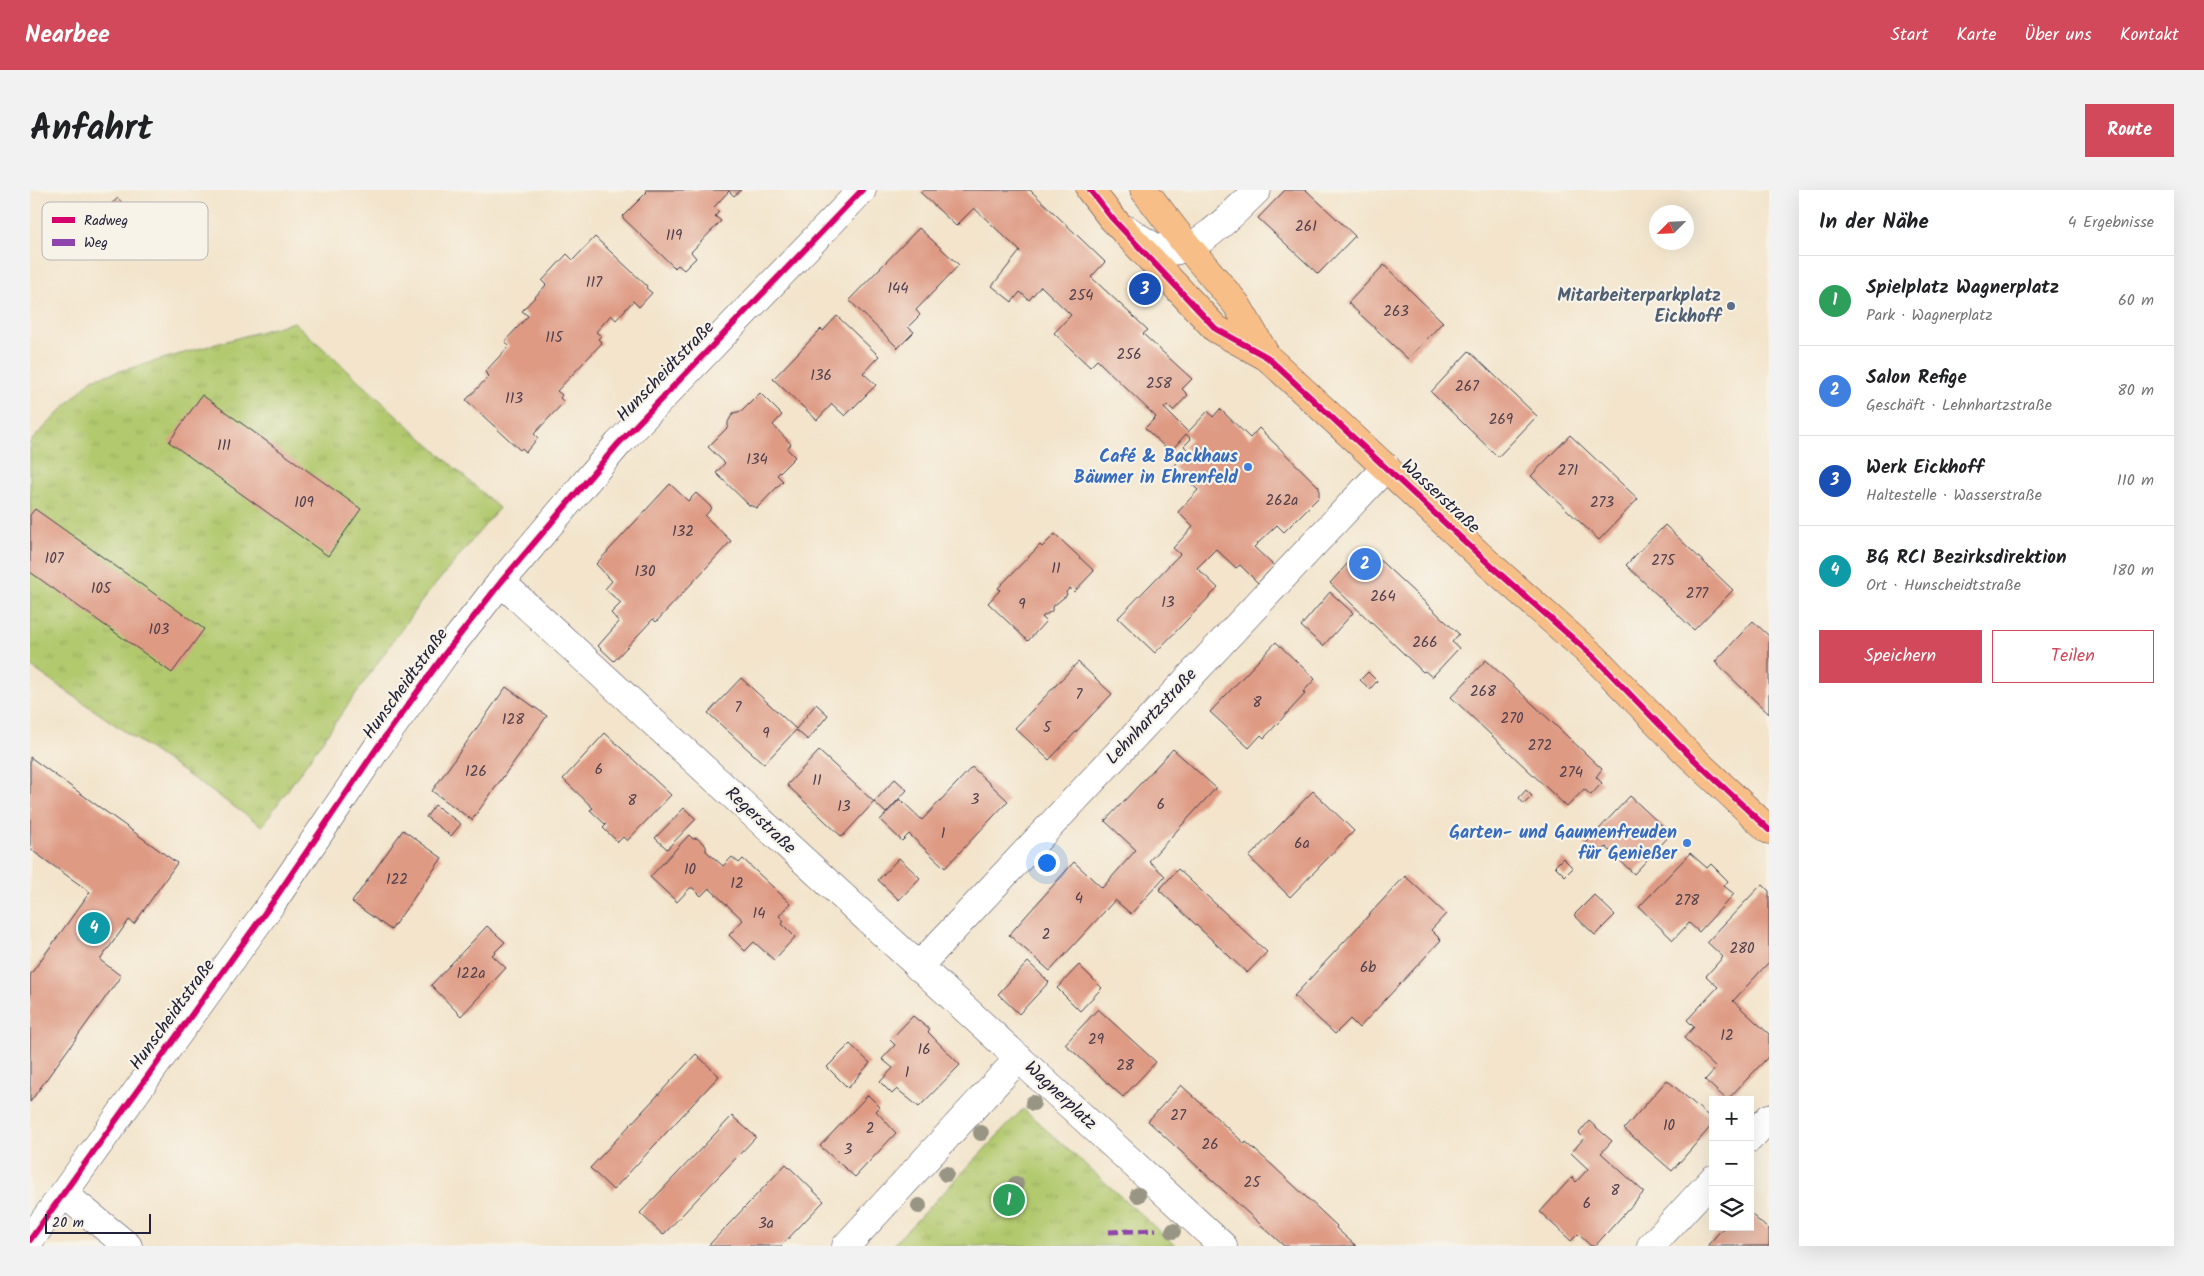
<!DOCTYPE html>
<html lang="de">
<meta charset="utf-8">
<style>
:root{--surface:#fff;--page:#f2f2f2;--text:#202124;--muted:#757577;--line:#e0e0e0;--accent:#d1495b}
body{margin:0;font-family:Kalam,sans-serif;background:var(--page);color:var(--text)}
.controls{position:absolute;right:15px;bottom:15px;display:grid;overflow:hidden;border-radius:0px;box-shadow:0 5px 20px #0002}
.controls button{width:45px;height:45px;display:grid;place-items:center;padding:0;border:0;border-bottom:1px solid var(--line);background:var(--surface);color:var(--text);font:25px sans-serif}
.compass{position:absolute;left:1619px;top:15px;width:45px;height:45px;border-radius:50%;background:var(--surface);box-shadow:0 5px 20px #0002;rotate:246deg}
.scale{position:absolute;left:15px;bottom:12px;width:106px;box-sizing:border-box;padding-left:5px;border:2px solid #22223b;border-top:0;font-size:14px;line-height:18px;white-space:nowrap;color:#22223b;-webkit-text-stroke:4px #f7f3e8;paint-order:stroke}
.you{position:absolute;left:1016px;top:672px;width:18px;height:18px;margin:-12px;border:4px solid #fff;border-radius:50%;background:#1a73e8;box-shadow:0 0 0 8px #1a73e833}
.badge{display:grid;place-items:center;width:32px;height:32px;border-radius:50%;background:var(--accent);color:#fff;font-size:16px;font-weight:700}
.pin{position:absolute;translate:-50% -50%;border:2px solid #fff;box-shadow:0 1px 5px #0006}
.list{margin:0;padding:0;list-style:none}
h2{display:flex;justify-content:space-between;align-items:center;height:65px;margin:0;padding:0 20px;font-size:21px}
h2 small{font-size:16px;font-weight:400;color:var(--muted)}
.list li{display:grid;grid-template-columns:32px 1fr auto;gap:15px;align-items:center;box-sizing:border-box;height:90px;padding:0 20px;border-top:1px solid var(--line)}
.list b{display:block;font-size:19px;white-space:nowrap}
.list p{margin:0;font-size:16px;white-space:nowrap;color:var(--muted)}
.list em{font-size:16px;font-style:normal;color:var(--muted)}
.actions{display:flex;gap:10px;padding:15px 20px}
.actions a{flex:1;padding:11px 0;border:1px solid var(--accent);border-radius:0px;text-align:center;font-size:18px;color:var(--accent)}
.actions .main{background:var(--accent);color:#fff}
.icon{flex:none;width:28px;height:28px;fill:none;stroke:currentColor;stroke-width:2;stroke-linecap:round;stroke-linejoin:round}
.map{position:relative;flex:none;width:1739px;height:1056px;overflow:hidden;border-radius:0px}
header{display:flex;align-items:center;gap:30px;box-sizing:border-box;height:70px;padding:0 25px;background:var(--accent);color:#fff}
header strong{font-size:24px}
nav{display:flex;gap:28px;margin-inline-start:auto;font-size:18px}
.intro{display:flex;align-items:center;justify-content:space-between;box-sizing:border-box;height:120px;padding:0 30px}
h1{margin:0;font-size:35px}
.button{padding:12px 22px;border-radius:0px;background:var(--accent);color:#fff;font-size:18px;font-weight:700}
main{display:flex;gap:30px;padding:0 30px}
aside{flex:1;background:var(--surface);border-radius:0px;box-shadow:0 5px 20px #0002}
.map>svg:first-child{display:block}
.grass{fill:url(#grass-tufts);stroke:#6a7654}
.building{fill:#de9a83}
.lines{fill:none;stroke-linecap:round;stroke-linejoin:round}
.minor-casing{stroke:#413f51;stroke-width:29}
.major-casing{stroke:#413f51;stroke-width:29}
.minor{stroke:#fff;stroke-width:28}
.major{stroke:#f7be87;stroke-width:28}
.quiet{stroke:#8e44ad;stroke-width:5;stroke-dasharray:10 5;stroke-linecap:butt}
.cycleway-casing{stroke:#f7f3e8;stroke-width:9}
.cycleway{stroke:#d6006c;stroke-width:6}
.tree{fill:#989584}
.service-dot{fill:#5c6f8a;stroke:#f7f3e8;stroke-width:2}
.shop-dot{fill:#3f7fe0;stroke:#f7f3e8;stroke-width:2}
.labels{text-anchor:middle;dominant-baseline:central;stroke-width:4.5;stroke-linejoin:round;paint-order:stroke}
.number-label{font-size:15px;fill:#51404d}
.service-label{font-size:18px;font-weight:bold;fill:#4e5e75;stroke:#f7f3e8;text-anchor:end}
.street-label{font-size:18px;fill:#22223b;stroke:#f7f3e8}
.shop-label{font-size:18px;font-weight:bold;fill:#366cbe;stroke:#f7f3e8;text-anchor:end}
.key{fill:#f7f3e8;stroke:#b7b4b4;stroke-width:1}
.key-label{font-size:14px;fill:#22223b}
</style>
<header>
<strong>Nearbee</strong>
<nav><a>Start</a><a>Karte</a><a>Über uns</a><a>Kontakt</a></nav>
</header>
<div class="intro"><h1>Anfahrt</h1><a class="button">Route</a></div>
<main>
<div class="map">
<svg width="1739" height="1056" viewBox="0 0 1739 1056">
<defs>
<pattern id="grass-tufts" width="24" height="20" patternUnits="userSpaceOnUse" patternTransform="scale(1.25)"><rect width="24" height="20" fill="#b2c96e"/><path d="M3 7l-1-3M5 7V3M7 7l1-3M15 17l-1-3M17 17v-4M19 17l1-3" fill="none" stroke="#99ac60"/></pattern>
</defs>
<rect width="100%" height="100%" fill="#f7f3e8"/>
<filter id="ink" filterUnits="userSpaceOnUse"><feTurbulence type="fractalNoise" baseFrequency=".02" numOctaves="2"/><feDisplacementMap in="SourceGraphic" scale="10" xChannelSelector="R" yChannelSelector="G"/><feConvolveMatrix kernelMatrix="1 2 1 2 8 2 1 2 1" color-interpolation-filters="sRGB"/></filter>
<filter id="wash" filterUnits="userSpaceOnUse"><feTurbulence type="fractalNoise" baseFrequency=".0096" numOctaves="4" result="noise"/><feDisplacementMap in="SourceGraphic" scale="20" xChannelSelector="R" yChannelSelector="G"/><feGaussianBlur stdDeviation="1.12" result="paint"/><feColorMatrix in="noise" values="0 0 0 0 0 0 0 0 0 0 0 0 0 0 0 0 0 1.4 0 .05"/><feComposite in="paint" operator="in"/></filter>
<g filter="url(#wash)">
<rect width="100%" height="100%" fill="#f3e4cb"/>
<!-- grass -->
<g class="grass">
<path d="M 264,132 L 469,318 L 390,413 L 232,636 L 0,476 L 0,252 L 62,189 Z"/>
<path d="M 993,919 L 1146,1056 L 862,1056 Z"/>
</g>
<g id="blocks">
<!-- building -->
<g class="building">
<path d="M 615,0 L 711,0 L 704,6 L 699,1 L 684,17 L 689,22 L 685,26 L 691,31 L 661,62 L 666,68 L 654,80 L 648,75 L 645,78 L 592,27 L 617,2 Z"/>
<path d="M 893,0 L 1000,0 L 1075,72 L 1061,87 L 1118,140 L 1113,144 L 1162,189 L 1152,199 L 1158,205 L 1143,221 L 1137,215 L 1134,218 L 1158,242 L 1178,221 L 1183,227 L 1190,219 L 1220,248 L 1229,238 L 1289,297 L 1289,307 L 1254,342 L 1247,335 L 1224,357 L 1244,376 L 1228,393 L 1210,375 L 1206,378 L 1186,359 L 1167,378 L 1188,398 L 1125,463 L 1088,428 L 1150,364 L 1143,358 L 1163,337 L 1148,322 L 1168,300 L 1143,277 L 1159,261 L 1154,256 L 1161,249 L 1156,244 L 1140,262 L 1115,238 L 1126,227 L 1067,170 L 1060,177 L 1024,143 L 1041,125 L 1011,96 L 999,110 L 990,102 L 982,112 L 962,96 L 990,61 L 944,18 L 926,36 L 890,2 Z"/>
<path d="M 1255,0 L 1276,0 L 1325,46 L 1288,84 L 1228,28 Z"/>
<path d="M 88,8 L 104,27 L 96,34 L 80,15 Z"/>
<path d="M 889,38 L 929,75 L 886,120 L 890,125 L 878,137 L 884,142 L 868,158 L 819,110 Z"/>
<path d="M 565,47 L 617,96 L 616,98 L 622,103 L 609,117 L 603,111 L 586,130 L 581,125 L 566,142 L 571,146 L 568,149 L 572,153 L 527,201 L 532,205 L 530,208 L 534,212 L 504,244 L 508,248 L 496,262 L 492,258 L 490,260 L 436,210 L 459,186 L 455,182 L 479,156 L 475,151 L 498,126 L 492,121 L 516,95 L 512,91 L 537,64 L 543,70 Z"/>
<path d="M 1354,75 L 1413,132 L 1378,169 L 1318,113 Z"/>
<path d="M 807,126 L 849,166 L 833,183 L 846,195 L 815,226 L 802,214 L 787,230 L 743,189 L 791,139 L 793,141 Z"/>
<path d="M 1439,161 L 1507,226 L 1468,267 L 1401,202 Z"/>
<path d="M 730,203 L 752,225 L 743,235 L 761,254 L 757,259 L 765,267 L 747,285 L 753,291 L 727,318 L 719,315 L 686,283 L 695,273 L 678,257 L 698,237 L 698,232 L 703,223 L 712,221 Z"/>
<path d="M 172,205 L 331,319 L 298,366 L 139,252 Z"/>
<path d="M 1540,245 L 1608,309 L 1569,350 L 1501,286 Z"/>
<path d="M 640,294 L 658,311 L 666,303 L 682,318 L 675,326 L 701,351 L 626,432 L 623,429 L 584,471 L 568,456 L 589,432 L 581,423 L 591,413 L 575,399 L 582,391 L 566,374 Z"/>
<path d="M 5,319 L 174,439 L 142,483 L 0,382 L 0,325 Z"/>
<path d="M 1635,335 L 1703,400 L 1664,440 L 1596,375 Z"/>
<path d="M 1025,344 L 1064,381 L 1044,402 L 1040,398 L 1036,402 L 1037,405 L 1022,417 L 1022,421 L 1012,427 L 1016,431 L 998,451 L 958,413 L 970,400 L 968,398 L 1010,355 L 1012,357 Z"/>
<path d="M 1341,362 L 1429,444 L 1422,452 L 1429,458 L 1402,487 L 1395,481 L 1393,482 L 1300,393 L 1327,363 Z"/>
<path d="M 1300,402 L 1323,423 L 1293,456 L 1271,436 Z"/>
<path d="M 1723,431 L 1739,446 L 1739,524 L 1685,472 Z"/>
<path d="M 1246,452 L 1285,489 L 1273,502 L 1275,504 L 1234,548 L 1231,545 L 1219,558 L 1180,522 Z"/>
<path d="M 1456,470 L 1572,579 L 1566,587 L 1572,593 L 1561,605 L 1554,599 L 1537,617 L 1421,507 Z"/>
<path d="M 1048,472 L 1082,504 L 1019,570 L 985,538 Z"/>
<path d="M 1338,482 L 1347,491 L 1340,499 L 1330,490 Z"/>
<path d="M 711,488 L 766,539 L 786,514 L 798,525 L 778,550 L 766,540 L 734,574 L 678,523 Z"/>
<path d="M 476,497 L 517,526 L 442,630 L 402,601 Z"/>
<path d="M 575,543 L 641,605 L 597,651 L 593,647 L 588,652 L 573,638 L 576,635 L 560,620 L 563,618 L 533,589 Z"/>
<path d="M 1143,559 L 1186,598 L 1119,671 L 1135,686 L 1101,724 L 1085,710 L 1020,781 L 979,745 L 1044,672 L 1072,698 L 1106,660 L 1075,631 Z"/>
<path d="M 789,561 L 844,612 L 812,647 L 757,595 Z"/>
<path d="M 0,567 L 147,673 L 104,734 L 99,730 L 70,770 L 91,786 L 0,912 L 0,785 L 60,702 L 0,659 Z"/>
<path d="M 942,577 L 978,611 L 915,678 L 879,644 L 872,651 L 850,630 L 870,609 L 892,630 Z"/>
<path d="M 865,589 L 877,600 L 856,623 L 844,612 Z"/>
<path d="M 1496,600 L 1502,606 L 1494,614 L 1489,608 Z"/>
<path d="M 1283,601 L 1324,641 L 1260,707 L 1219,667 Z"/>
<path d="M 1600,606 L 1641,644 L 1604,684 L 1576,657 L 1566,666 L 1554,655 Z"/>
<path d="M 405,615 L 431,634 L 421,646 L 396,627 Z"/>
<path d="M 654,618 L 666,629 L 637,659 L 625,648 Z"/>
<path d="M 373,640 L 412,668 L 361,740 L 322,712 Z"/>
<path d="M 659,645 L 663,649 L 667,648 L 676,656 L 676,661 L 693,676 L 702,667 L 709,673 L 713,669 L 760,713 L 749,726 L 754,731 L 752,734 L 765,747 L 744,770 L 724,752 L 715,761 L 699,745 L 713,730 L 679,698 L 671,706 L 663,698 L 660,698 L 647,712 L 620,687 Z"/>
<path d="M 1660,663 L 1677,678 L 1681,674 L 1698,691 L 1694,696 L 1704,704 L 1669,742 L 1659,733 L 1643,750 L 1609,717 Z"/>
<path d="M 869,668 L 890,688 L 869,710 L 848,690 Z"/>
<path d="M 1533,668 L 1543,678 L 1535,686 L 1525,676 Z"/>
<path d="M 1148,679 L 1237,762 L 1217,783 L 1129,700 Z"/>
<path d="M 1375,686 L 1416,724 L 1401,740 L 1411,750 L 1329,838 L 1320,829 L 1305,844 L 1264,806 Z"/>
<path d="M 1732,694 L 1739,701 L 1739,772 L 1703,811 L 1739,844 L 1739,866 L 1697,910 L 1675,890 L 1686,878 L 1654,848 L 1664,837 L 1657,830 L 1688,797 L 1676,786 L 1693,767 L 1677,752 Z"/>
<path d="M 1564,705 L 1585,725 L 1565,745 L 1544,725 Z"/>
<path d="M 457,736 L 475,752 L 462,765 L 476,778 L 431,826 L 401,795 Z"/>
<path d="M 998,772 L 1019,792 L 989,824 L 968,804 Z"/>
<path d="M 1049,775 L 1072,798 L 1050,821 L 1027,798 Z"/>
<path d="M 1068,819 L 1126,872 L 1093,907 L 1035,854 Z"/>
<path d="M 883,826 L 900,840 L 898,842 L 930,875 L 889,917 L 867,899 L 862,904 L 850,892 L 863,878 L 852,869 L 865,855 L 860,850 Z"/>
<path d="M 820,854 L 840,873 L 818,898 L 797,877 Z"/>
<path d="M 666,864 L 689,886 L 583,1000 L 560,978 Z"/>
<path d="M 1637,890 L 1683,930 L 1683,934 L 1642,981 L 1594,939 Z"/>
<path d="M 1151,895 L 1215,954 L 1216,952 L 1242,975 L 1307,1036 L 1306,1038 L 1326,1056 L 1254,1056 L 1146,957 L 1118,931 Z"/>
<path d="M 838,905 L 850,917 L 846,921 L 866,943 L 825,987 L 790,956 Z"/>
<path d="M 702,926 L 726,947 L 633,1045 L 610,1023 Z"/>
<path d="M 1559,931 L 1582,951 L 1571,963 L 1614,1002 L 1565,1056 L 1561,1056 L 1548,1044 L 1541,1051 L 1510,1022 L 1542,987 L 1546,992 L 1558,979 L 1541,963 L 1554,948 L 1549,943 Z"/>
<path d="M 756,974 L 794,1011 L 751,1056 L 678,1056 Z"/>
<path d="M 1720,1023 L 1739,1040 L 1739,1056 L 1677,1056 L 1694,1037 L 1720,1037 Z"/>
</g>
</g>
</g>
<g filter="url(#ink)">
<use href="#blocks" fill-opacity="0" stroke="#413f51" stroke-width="1"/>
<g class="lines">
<!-- minor casing -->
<g class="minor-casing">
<g id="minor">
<path d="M 1098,40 C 1110,48 1124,60 1139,61 C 1169,62 1207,19 1227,0"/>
<path d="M 471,392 L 1193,1056"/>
<path d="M 888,777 L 1356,277"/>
<path d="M 1720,948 L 1739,928"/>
<path d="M 34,1004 L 98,1056"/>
<path d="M 0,1050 L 242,713 L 347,558 L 414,465 L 471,392 L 588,254 L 832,0"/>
<path d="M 816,1056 L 989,868"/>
<path d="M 1621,1056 L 1683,989"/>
</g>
</g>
<!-- major casing -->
<g class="major-casing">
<g id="major">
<path d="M 1060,0 L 1081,27 L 1186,139 L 1237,167 L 1459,374 L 1565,468 L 1656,562 L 1739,640"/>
<path d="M 1114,0 L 1158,57 L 1207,115 L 1237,167"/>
</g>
</g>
<!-- minor -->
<use href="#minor" class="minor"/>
<!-- major -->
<use href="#major" class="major"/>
<!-- quiet -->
<path class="quiet" d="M 1079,1042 L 1126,1040"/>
<!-- cycleway casing -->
<g class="cycleway-casing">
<g id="cycleway">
<path d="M 1060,0 L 1081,27 L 1186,139 L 1237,167 L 1459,374 L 1565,468 L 1656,562 L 1739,640"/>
<path d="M 0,1050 L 242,713 L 347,558 L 414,465 L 471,392 L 588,254 L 832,0"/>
</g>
</g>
<!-- cycleway -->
<use href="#cycleway" class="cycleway"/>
</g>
<!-- trees -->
<g class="tree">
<circle cx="1003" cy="913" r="8"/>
<circle cx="951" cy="943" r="8"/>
<circle cx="916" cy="984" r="8"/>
<circle cx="986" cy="994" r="8"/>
<circle cx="1108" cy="1005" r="8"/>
<circle cx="889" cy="1016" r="8"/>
<circle cx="1143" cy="1041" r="8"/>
</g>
</g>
<!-- markers -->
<circle class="service-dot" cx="1701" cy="116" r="5"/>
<g class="shop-dot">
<circle cx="1218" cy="277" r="5"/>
<circle cx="1657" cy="653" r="5"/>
</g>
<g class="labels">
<!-- number labels -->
<g class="number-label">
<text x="1276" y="37">261</text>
<text x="644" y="46">119</text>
<text x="564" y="93">117</text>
<text x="868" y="99">144</text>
<text x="1051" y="106">254</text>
<text x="1366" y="122">263</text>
<text x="524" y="148">115</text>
<text x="1099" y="165">256</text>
<text x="791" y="186">136</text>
<text x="1129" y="194">258</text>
<text x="1437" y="197">267</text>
<text x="484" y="209">113</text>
<text x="1471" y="230">269</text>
<text x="194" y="256">111</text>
<text x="727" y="270">134</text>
<text x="1538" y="281">271</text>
<text x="1252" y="311">262a</text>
<text x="274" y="313">109</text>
<text x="1572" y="313">273</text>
<text x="653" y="342">132</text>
<text x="24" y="369">107</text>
<text x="1633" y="371">275</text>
<text x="1026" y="379">11</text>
<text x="615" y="382">130</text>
<text x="71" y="399">105</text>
<text x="1667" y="404">277</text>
<text x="1353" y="407">264</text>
<text x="1138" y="413">13</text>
<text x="992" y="415">9</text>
<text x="129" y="440">103</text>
<text x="1395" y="453">266</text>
<text x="1453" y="502">268</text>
<text x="1049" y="505">7</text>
<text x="1227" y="513">8</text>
<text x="708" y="518">7</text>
<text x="1482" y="529">270</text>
<text x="483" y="530">128</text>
<text x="1017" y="538">5</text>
<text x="736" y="544">9</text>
<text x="1510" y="556">272</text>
<text x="569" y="580">6</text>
<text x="446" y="582">126</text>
<text x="1541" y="583">274</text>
<text x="787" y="591">11</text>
<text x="945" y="610">3</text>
<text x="602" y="611">8</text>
<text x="1131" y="615">6</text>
<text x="814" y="617">13</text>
<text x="913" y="644">1</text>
<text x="1272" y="654">6a</text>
<text x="660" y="680">10</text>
<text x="367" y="690">122</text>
<text x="707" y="694">12</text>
<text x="1049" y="709">4</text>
<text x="1657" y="711">278</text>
<text x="729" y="724">14</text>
<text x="1016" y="745">2</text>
<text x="1712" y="759">280</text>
<text x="1338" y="778">6b</text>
<text x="441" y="784">122a</text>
<text x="1697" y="846">12</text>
<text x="1066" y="850">29</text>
<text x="894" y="860">16</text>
<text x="1095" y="876">28</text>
<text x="877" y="883">1</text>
<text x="1148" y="926">27</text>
<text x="1639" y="936">10</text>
<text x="840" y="939">2</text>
<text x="1180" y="955">26</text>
<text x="818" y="960">3</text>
<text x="1222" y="993">25</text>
<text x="1585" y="1001">8</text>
<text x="1557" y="1014">6</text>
<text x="736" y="1034">3a</text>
</g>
<!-- service labels -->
<g class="service-label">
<text x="1691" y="106">Mitarbeiterparkplatz<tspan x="1691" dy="21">Eickhoff</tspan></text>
</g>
<!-- street labels -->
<g class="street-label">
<text transform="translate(636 182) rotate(-46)">Hunscheidtstraße</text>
<text transform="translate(1410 307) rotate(43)">Wasserstraße</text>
<text transform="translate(376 494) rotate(-54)">Hunscheidtstraße</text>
<text transform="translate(1122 527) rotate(-47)">Lehnhartzstraße</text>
<text transform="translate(730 631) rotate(43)">Regerstraße</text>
<text transform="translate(143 825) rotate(-54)">Hunscheidtstraße</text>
<text transform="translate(1030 906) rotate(43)">Wagnerplatz</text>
</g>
<!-- shop labels -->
<g class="shop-label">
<text x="1208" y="267">Café &amp; Backhaus<tspan x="1208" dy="21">Bäumer in Ehrenfeld</tspan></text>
<text x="1647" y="643">Garten- und Gaumenfreuden<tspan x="1647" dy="21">für Genießer</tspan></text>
</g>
</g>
<!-- legend -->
<rect x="12" y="12" width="166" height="58" rx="8" class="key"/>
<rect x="22" y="27" width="23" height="6" fill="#d6006c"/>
<rect x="22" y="49" width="23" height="7" fill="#8e44ad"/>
<g class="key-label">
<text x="54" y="35">Radweg</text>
<text x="54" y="57">Weg</text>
</g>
</svg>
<div class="controls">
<button>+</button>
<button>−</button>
<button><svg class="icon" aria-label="layers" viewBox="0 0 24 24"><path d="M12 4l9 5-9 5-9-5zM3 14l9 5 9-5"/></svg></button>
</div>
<svg class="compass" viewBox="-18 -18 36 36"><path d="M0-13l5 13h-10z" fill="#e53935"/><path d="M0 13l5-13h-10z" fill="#757577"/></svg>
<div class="scale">20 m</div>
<div class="you"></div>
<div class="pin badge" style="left:979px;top:1010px;background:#2e9e5b">1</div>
<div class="pin badge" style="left:1335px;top:374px;background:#3f7fe0">2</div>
<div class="pin badge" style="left:1115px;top:99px;background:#1a4fb4">3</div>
<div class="pin badge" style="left:64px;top:738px;background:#0f9aa8">4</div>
</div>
<aside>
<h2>In der Nähe<small>4 Ergebnisse</small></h2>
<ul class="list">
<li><span class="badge" style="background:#2e9e5b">1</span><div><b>Spielplatz Wagnerplatz</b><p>Park · Wagnerplatz</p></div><em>60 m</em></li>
<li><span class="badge" style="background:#3f7fe0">2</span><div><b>Salon Refige</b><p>Geschäft · Lehnhartzstraße</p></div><em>80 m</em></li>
<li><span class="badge" style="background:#1a4fb4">3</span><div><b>Werk Eickhoff</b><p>Haltestelle · Wasserstraße</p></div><em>110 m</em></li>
<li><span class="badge" style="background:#0f9aa8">4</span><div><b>BG RCI Bezirksdirektion</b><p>Ort · Hunscheidtstraße</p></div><em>180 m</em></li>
</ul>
<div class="actions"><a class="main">Speichern</a><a>Teilen</a></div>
</aside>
</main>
